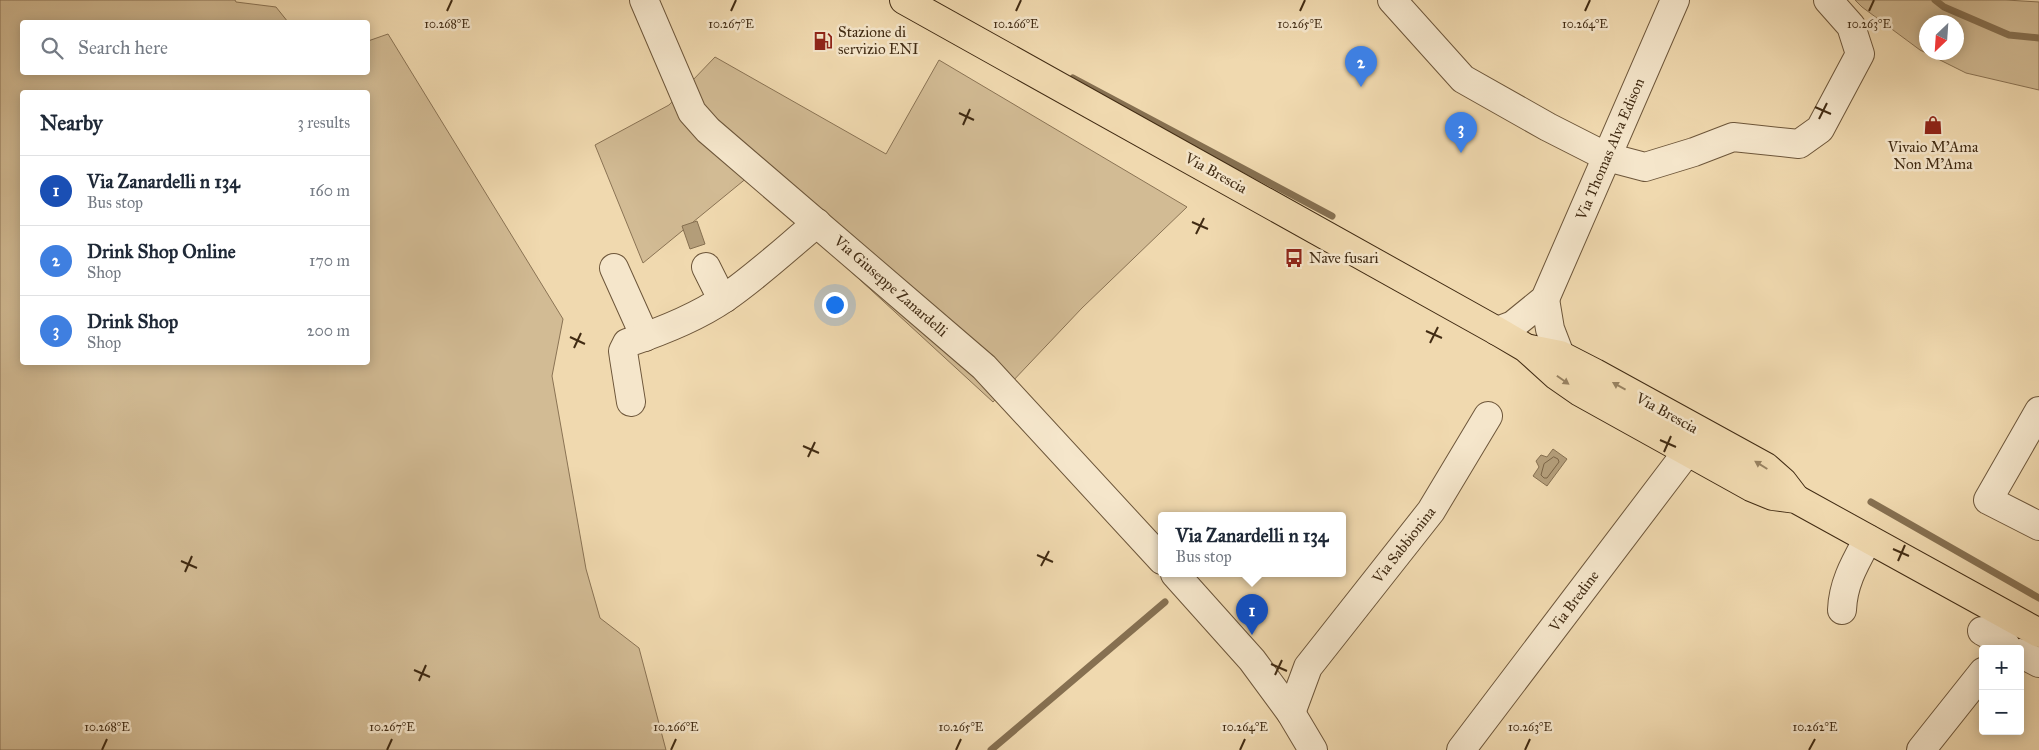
<!DOCTYPE html>
<meta charset="utf-8">
<style>
:root{--surface:#fff;--page:#f2f2f3;--text:#1f2937;--muted:#747a83;--line:#e0e1e3;--accent:#8f2418}
body{margin:0;font-family:"IM FELL Great Primer",serif;background:var(--page);color:var(--text)}
.controls{position:absolute;right:15px;bottom:15px;display:grid;overflow:hidden;border-radius:5px;box-shadow:0 2px 12px #0003}
.controls button{width:45px;height:45px;display:grid;place-items:center;padding:0;border:0;border-bottom:1px solid var(--line);background:var(--surface);color:var(--text);font:25px sans-serif}
.compass{position:absolute;left:1919px;top:15px;width:45px;height:45px;border-radius:50%;background:var(--surface);box-shadow:0 2px 12px #0003;rotate:205deg}
.you{position:absolute;left:834px;top:304px;width:18px;height:18px;margin:-12px;border:4px solid #fff;border-radius:50%;background:#1a73e8;box-shadow:0 0 0 8px #1a73e833}
.badge{display:grid;place-items:center;width:32px;height:32px;border-radius:50%;background:var(--accent);color:#fff;font-size:16px;font-weight:700}
.pin{position:absolute;translate:-50% -41px;filter:drop-shadow(0 1px 2px #0008)}
.pin::after{content:'';position:absolute;top:26px;width:18px;height:15px;background:inherit;clip-path:polygon(0 0,100% 0,50% 100%)}
.popup{position:absolute;left:1158px;top:512px;width:188px;height:65px;box-sizing:border-box;display:grid;place-content:center;border-radius:5px;background:var(--surface);filter:drop-shadow(0 1px 4px #0005);font-size:16px;white-space:nowrap;color:var(--muted)}
.popup b{font-size:19px;color:var(--text)}
.popup::after{content:'';position:absolute;left:50%;top:100%;margin-left:-10px;border:10px solid transparent;border-top-color:var(--surface)}
.list{margin:0;padding:0;list-style:none}
h2{display:flex;justify-content:space-between;align-items:center;height:65px;margin:0;padding:0 20px;font-size:21px}
h2 small{font-size:16px;font-weight:400;color:var(--muted)}
.list li{display:grid;grid-template-columns:32px 1fr auto;gap:15px;align-items:center;box-sizing:border-box;height:70px;padding:0 20px;border-top:1px solid var(--line)}
.list b{display:block;font-size:19px;white-space:nowrap}
.list p{margin:0;font-size:16px;white-space:nowrap;color:var(--muted)}
.list em{font-size:16px;font-style:normal;color:var(--muted)}
.icon{flex:none;width:28px;height:28px;fill:none;stroke:currentColor;stroke-width:2;stroke-linecap:round;stroke-linejoin:round}
.map{position:relative;flex:none;width:2039px;height:750px;overflow:hidden}
.search{position:absolute;background:var(--surface);box-shadow:0 2px 12px #0003;left:20px;top:20px;width:350px;height:55px;display:flex;align-items:center;gap:12px;box-sizing:border-box;padding:0 18px;border-radius:5px;color:var(--muted);font-size:19px}
.panel{position:absolute;background:var(--surface);box-shadow:0 2px 12px #0003;left:20px;top:90px;width:350px;height:275px;border-radius:5px}
.map>svg:first-child{display:block}
.green{fill:#d2bb94;stroke:#8a7354;fill-rule:evenodd}
.water{fill:#b49e7a;stroke:#867051}
.lines{fill:none;stroke-linecap:round;stroke-linejoin:round}
.shore{stroke:#7a6446;stroke-width:1}
.stream{stroke:#867051;stroke-width:7}
.minor-casing{stroke:#6d563a;stroke-width:30}
.major-casing{stroke:#412b13;stroke-width:30}
.minor{stroke:#f5e6cb;stroke-width:28}
.major{stroke:#f0d9af;stroke-width:28}
.oneway{fill:#988261}
.ticks{fill:none;stroke:#412b13;stroke-width:2}
.labels{text-anchor:middle;dominant-baseline:central;stroke-width:5;stroke-linejoin:round;paint-order:stroke}
.poi-label{font-size:15px;fill:#412b13;stroke:#f5e6cb;text-anchor:start}
.street-label{font-size:15px;fill:#412b13;stroke:#f5e6cb}
.ticks-label{font-size:12px;text-anchor:middle;fill:#412b13;stroke:#f5e6cb;stroke-width:5;stroke-linejoin:round;paint-order:stroke}
</style>
<div class="map">
<svg width="2039" height="750" viewBox="0 0 2039 750">
<rect width="100%" height="100%" fill="#f0d9af"/>
<filter id="stains"><feTurbulence type="fractalNoise" baseFrequency=".004" numOctaves="4"/><feColorMatrix values="0 0 0 0 .2 0 0 0 0 .09 0 0 0 0 .02 0 0 0 .5 -.17"/></filter>
<radialGradient id="worn" r=".72"><stop offset=".6" stop-color="#630" stop-opacity="0"/><stop offset="1" stop-color="#630" stop-opacity=".3"/></radialGradient>
<!-- green -->
<g class="green">
<path d="M 0,0 L 235,0 L 236,2 L 276,7 L 288,22 L 22,22 L 22,72 L 368,72 L 368,41 L 388,34 L 563,319 L 552,376 L 586,569 L 600,618 L 639,648 L 666,750 L 0,750 ZM 22,92 L 368,92 L 368,362 L 22,362 Z"/>
<path d="M 1855,0 L 2006,0 L 2039,2 L 2039,90 L 1966,73 L 1920,50 L 1862,7 ZM 1956,22 L 1956,52 L 1926,52 L 1926,22 Z"/>
<path d="M 715,57 L 886,154 L 939,60 L 1187,207 L 1082,308 L 993,402 L 748,177 L 643,263 L 595,145 L 669,105 Z"/>
</g>
<!-- water -->
<g class="water">
<path d="M 697,221 L 705,244 L 690,249 L 682,226 Z"/>
<path d="M 1553,449 L 1567,459 L 1547,486 L 1533,476 L 1539,467 L 1536,461 L 1541,455 L 1547,457 Z"/>
</g>
<g class="lines">
<!-- shore -->
<path class="shore" d="M 1554,457 L 1558,459 L 1559,462 L 1547,478 L 1544,478 L 1541,475 L 1544,464 Z"/>
<!-- stream -->
<g class="stream">
<path d="M 1935,0 L 1944,7 L 2009,35 L 2039,38"/>
<path d="M 1073,78 L 1332,216"/>
<path d="M 1871,502 L 2039,598"/>
<path d="M 991,750 L 1165,602"/>
</g>
<!-- minor casing -->
<g class="minor-casing">
<g id="minor">
<path d="M 644,0 L 692,112 L 708,130 L 984,367 L 1162,560"/>
<path d="M 1392,0 L 1463,79 L 1548,127 L 1607,157 L 1645,167 L 1694,152 L 1733,137 L 1799,144 L 1820,129 L 1860,54 L 1851,26 L 1828,0"/>
<path d="M 706,267 L 717,289 L 725,298"/>
<path d="M 614,268 L 645,337"/>
<path d="M 1545,299 L 1550,329 L 1560,355"/>
<path d="M 1497,331 L 1513,325 L 1545,299 L 1675,0"/>
<path d="M 631,402 L 624,358 L 623,351 L 627,343 C 660,332 696,318 725,298 C 757,276 787,248 817,223"/>
<path d="M 2039,411 L 1988,500 L 2039,526"/>
<path d="M 1175,574 L 1252,660 L 1291,713 L 1313,750"/>
<path d="M 1842,610 C 1843,583 1855,563 1868,539"/>
<path d="M 1982,631 L 2005,644"/>
<path d="M 2020,653 L 2039,663"/>
<path d="M 1291,713 L 1308,667 L 1431,511 L 1488,416"/>
<path d="M 1461,750 L 1687,452"/>
<path d="M 1921,750 L 1983,672"/>
</g>
</g>
<!-- major casing -->
<g class="major-casing">
<g id="major">
<path d="M 904,0 L 1497,331 L 1526,348 L 1557,376 L 1580,392 L 1751,487 L 1773,496 L 1796,499 L 2039,633"/>
<path d="M 1530,349 L 1560,355 L 1595,373 L 1766,467 L 1783,482 L 1796,499"/>
</g>
</g>
<!-- minor -->
<use href="#minor" class="minor"/>
<!-- major -->
<use href="#major" class="major"/>
</g>
<!-- one-way arrows -->
<defs><path id="oneway-solid" d="M-6-.8H1V-3.2L6.5 0L1 3.2V.8H-6Z" transform="scale(1.25)"/></defs>
<g class="oneway">
<use href="#oneway-solid" transform="translate(1563 380) rotate(35)"/>
<use href="#oneway-solid" transform="translate(1619 386) rotate(-151)"/>
<use href="#oneway-solid" transform="translate(1761 465) rotate(-148)"/>
</g>
<!-- ticks -->
<path class="ticks" d="M 447,11 L 452,0M 731,11 L 736,0M 1016,11 L 1021,0M 1300,11 L 1305,0M 1585,11 L 1590,0M 1869,11 L 1874,0M 1815,107 L 1831,114M 959,113 L 974,120M 1819,119 L 1827,103M 963,125 L 970,109M 1192,222 L 1208,229M 1196,234 L 1204,218M 1426,331 L 1442,338M 570,337 L 585,344M 1430,343 L 1438,327M 574,348 L 581,333M 1660,440 L 1676,447M 803,446 L 819,453M 1664,452 L 1671,436M 808,457 L 815,442M 1893,549 L 1909,556M 1037,555 L 1053,562M 181,561 L 197,568M 1898,561 L 1905,545M 1041,566 L 1049,551M 185,572 L 192,556M 1271,664 L 1287,671M 414,670 L 430,677M 1275,675 L 1282,660M 419,681 L 426,665M 102,750 L 107,739M 387,750 L 392,739M 671,750 L 676,739M 956,750 L 961,739M 1240,750 L 1245,739M 1525,750 L 1530,739M 1809,750 L 1815,739"/>
<!-- icons -->
<defs>
<g id="fuel-bare" transform="scale(1.5)"><path d="M-5.5-6h7V0h2V4h1.3V-2.5L3-4.5l.8-.8L6-3V5H2.5V1h-1V6h-7ZM-4.2-4.7v3.2H.2V-4.7Z" fill="#8f2418" stroke="#f5e6cb" stroke-width="2.5" paint-order="stroke"/></g>
<g id="shop-bare" transform="scale(1.5)"><path d="M-5-2.5h2.3a2.7 3.5 0 0 1 5.4 0H5L5.5 6h-11ZM-1.5-2.5h3a1.5 2.3 0 0 0-3 0Z" fill="#8f2418" stroke="#f5e6cb" stroke-width="2.5" paint-order="stroke"/></g>
<g id="bus-bare" transform="scale(1.5)"><path d="M-5-6H5V4H4V6H2V4H-2V6H-4V4H-5ZM-3.5-4V0h7V-4ZM-3.5 1.2v1.5H-2V1.2ZM2 1.2v1.5H3.5V1.2Z" fill="#8f2418" stroke="#f5e6cb" stroke-width="2.5" paint-order="stroke"/></g>
</defs>
<g fill-rule="evenodd">
<use href="#fuel-bare" x="823" y="41"/>
<use href="#shop-bare" x="1933" y="125"/>
<use href="#bus-bare" x="1294" y="258"/>
</g>
<g class="labels">
<!-- poi labels -->
<g class="poi-label">
<text x="838" y="32">Stazione di<tspan x="838" dy="17">servizio ENI</tspan></text>
<text x="1933" y="147" text-anchor="middle">Vivaio M'Ama<tspan x="1933" dy="17">Non M'Ama</tspan></text>
<text x="1309" y="258">Nave fusari</text>
</g>
<!-- street labels -->
<g class="street-label">
<text transform="translate(1610 149) rotate(-67)">Via Thomas Alva Edison</text>
<text transform="translate(1216 173) rotate(29)">Via Brescia</text>
<text transform="translate(891 286) rotate(41)">Via Giuseppe Zanardelli</text>
<text transform="translate(1667 413) rotate(29)">Via Brescia</text>
<text transform="translate(1404 545) rotate(-52)">Via Sabbionina</text>
<text transform="translate(1574 601) rotate(-53)">Via Bredine</text>
</g>
</g>
<g class="ticks-label">
<text x="447" y="28">10.268°E</text>
<text x="731" y="28">10.267°E</text>
<text x="1016" y="28">10.266°E</text>
<text x="1300" y="28">10.265°E</text>
<text x="1585" y="28">10.264°E</text>
<text x="1869" y="28">10.263°E</text>
<text x="107" y="731">10.268°E</text>
<text x="392" y="731">10.267°E</text>
<text x="676" y="731">10.266°E</text>
<text x="961" y="731">10.265°E</text>
<text x="1245" y="731">10.264°E</text>
<text x="1530" y="731">10.263°E</text>
<text x="1815" y="731">10.262°E</text>
</g>
<rect width="100%" height="100%" filter="url(#stains)"/>
<rect width="100%" height="100%" fill="url(#worn)"/>
</svg>
<div class="controls">
<button>+</button>
<button>−</button>
</div>
<svg class="compass" viewBox="-18 -18 36 36"><path d="M0-13l5 13h-10z" fill="#e53935"/><path d="M0 13l5-13h-10z" fill="#747a83"/></svg>
<div class="you"></div>
<div class="pin badge" style="left:1252px;top:635px;background:#1a4fb4">1</div>
<div class="popup"><b>Via Zanardelli n 134</b>Bus stop</div>
<div class="pin badge" style="left:1361px;top:87px;background:#3f7fe0">2</div>
<div class="pin badge" style="left:1461px;top:153px;background:#3f7fe0">3</div>
<div class="search"><svg class="icon" aria-label="search" viewBox="0 0 24 24"><circle cx="10" cy="10" r="6"/><path d="M15 15l6 6"/></svg>Search here</div>
<section class="panel">
<h2>Nearby<small>3 results</small></h2>
<ul class="list">
<li><span class="badge" style="background:#1a4fb4">1</span><div><b>Via Zanardelli n 134</b><p>Bus stop</p></div><em>160 m</em></li>
<li><span class="badge" style="background:#3f7fe0">2</span><div><b>Drink Shop Online</b><p>Shop</p></div><em>170 m</em></li>
<li><span class="badge" style="background:#3f7fe0">3</span><div><b>Drink Shop</b><p>Shop</p></div><em>200 m</em></li>
</ul>
</section>
</div>
